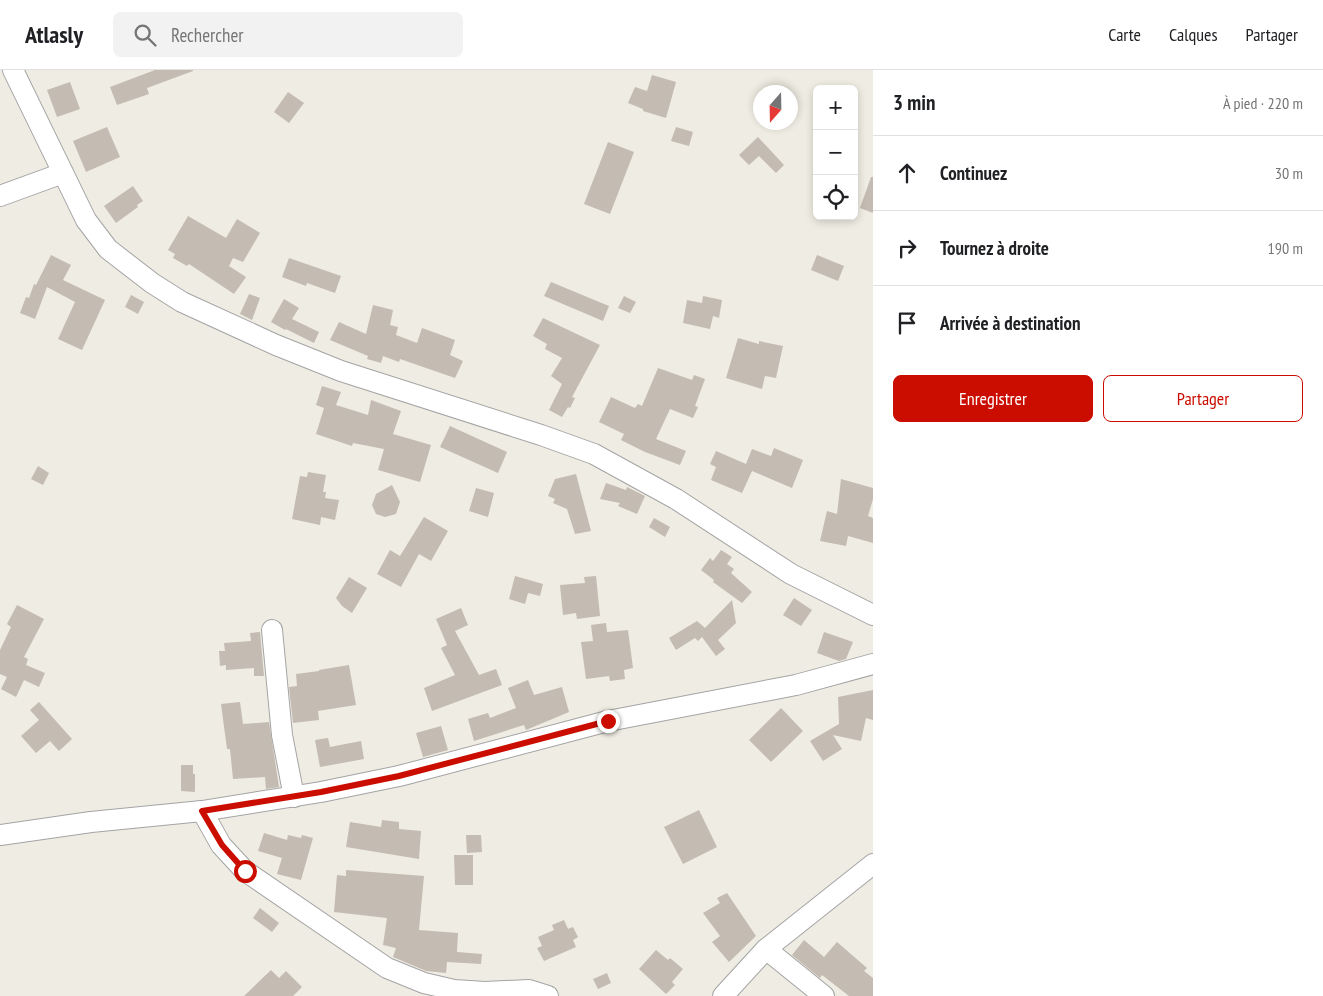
<!DOCTYPE html>
<html lang="fr">
<meta charset="utf-8">
<style>
:root{--surface:#fff;--page:#f2f2f2;--text:#202124;--muted:#757577;--line:#e0e0e0;--accent:#cb0d00}
body{margin:0;font-family:"PT Sans Narrow",sans-serif;background:var(--page);color:var(--text)}
.controls{position:absolute;right:15px;top:15px;display:grid;overflow:hidden;border-radius:8px;box-shadow:0 2px 8px #0003}
.controls button{width:45px;height:45px;display:grid;place-items:center;padding:0;border:0;border-bottom:1px solid var(--line);background:var(--surface);color:var(--text);font:25px sans-serif}
.compass{position:absolute;left:753px;top:15px;width:45px;height:45px;border-radius:50%;background:var(--surface);box-shadow:0 2px 8px #0003;rotate:200deg}
.stop{position:absolute;width:15px;height:15px;margin:-11px;border:4px solid #cb0d00;border-radius:50%;background:#fff}
.stop.end{background:#cb0d00;border-color:#fff;box-shadow:0 1px 5px #0008}
.list{margin:0;padding:0;list-style:none}
h2{display:flex;justify-content:space-between;align-items:center;height:65px;margin:0;padding:0 20px;font-size:21px}
h2 small{font-size:16px;font-weight:400;color:var(--muted)}
.list li{display:grid;grid-template-columns:32px 1fr auto;gap:15px;align-items:center;box-sizing:border-box;height:75px;padding:0 20px;border-top:1px solid var(--line)}
.list b{display:block;font-size:19px;white-space:nowrap}
.list em{font-size:16px;font-style:normal;color:var(--muted)}
.actions{display:flex;gap:10px;padding:15px 20px}
.actions a{flex:1;padding:11px 0;border:1px solid var(--accent);border-radius:8px;text-align:center;font-size:18px;color:var(--accent)}
.actions .main{background:var(--accent);color:#fff}
.icon{flex:none;width:28px;height:28px;fill:none;stroke:currentColor;stroke-width:2;stroke-linecap:round;stroke-linejoin:round}
.map{position:relative;flex:none;width:873px;height:926px;overflow:hidden}
header{display:flex;align-items:center;gap:30px;box-sizing:border-box;height:70px;padding:0 25px;background:var(--surface);border-bottom:1px solid var(--line)}
header strong{font-size:24px}
nav{display:flex;gap:28px;margin-inline-start:auto;font-size:18px}
.search{width:350px;height:45px;background:var(--page);display:flex;align-items:center;gap:12px;box-sizing:border-box;padding:0 18px;border-radius:8px;color:var(--muted);font-size:19px}
main{display:flex}
aside{flex:1;background:var(--surface)}
.map>svg:first-child{display:block}
.building{fill:#c4bbb2}
.lines{fill:none;stroke-linecap:round;stroke-linejoin:round}
.minor-casing{stroke:#a4a4a4;stroke-width:22}
.minor{stroke:#fff;stroke-width:20}
.route{stroke:#cb0d00;stroke-width:6}
</style>
<header>
<strong>Atlasly</strong>
<div class="search"><svg class="icon" aria-label="search" viewBox="0 0 24 24"><circle cx="10" cy="10" r="6"/><path d="M15 15l6 6"/></svg>Rechercher</div>
<nav><a>Carte</a><a>Calques</a><a>Partager</a></nav>
</header>
<main>
<div class="map">
<svg width="873" height="926" viewBox="0 0 873 926">
<rect width="100%" height="100%" fill="#efece3"/>
<!-- building -->
<g class="building">
<path d="M 155,0 L 193,0 L 193,1 L 147,18 L 149,24 L 117,35 L 110,17 Z"/>
<path d="M 652,5 L 676,12 L 666,48 L 643,41 L 643,39 L 628,33 L 635,17 L 647,21 Z"/>
<path d="M 70,12 L 80,39 L 57,47 L 47,20 Z"/>
<path d="M 288,22 L 304,33 L 289,53 L 274,42 Z"/>
<path d="M 107,57 L 120,87 L 86,102 L 73,71 Z"/>
<path d="M 676,57 L 693,62 L 689,76 L 671,71 Z"/>
<path d="M 758,67 L 784,95 L 776,103 L 759,86 L 749,95 L 739,85 Z"/>
<path d="M 608,72 L 634,82 L 610,144 L 584,134 Z"/>
<path d="M 871,107 L 873,107 L 873,143 L 860,138 Z"/>
<path d="M 133,116 L 143,131 L 137,135 L 138,137 L 116,153 L 104,136 Z"/>
<path d="M 188,146 L 226,168 L 237,149 L 260,163 L 243,192 L 233,188 L 229,196 L 246,207 L 234,224 L 189,194 L 187,196 L 173,188 L 175,184 L 168,180 Z"/>
<path d="M 51,185 L 71,195 L 63,210 L 105,230 L 82,280 L 58,269 L 75,232 L 47,217 L 35,249 L 20,243 L 26,227 L 29,228 L 34,214 L 36,215 Z"/>
<path d="M 817,185 L 844,196 L 838,211 L 811,200 Z"/>
<path d="M 289,188 L 341,206 L 335,223 L 307,213 L 306,216 L 282,207 Z"/>
<path d="M 551,212 L 609,236 L 603,251 L 544,226 Z"/>
<path d="M 249,224 L 260,228 L 252,250 L 240,244 Z"/>
<path d="M 131,225 L 144,232 L 138,244 L 125,237 Z"/>
<path d="M 624,226 L 636,232 L 630,243 L 618,238 Z"/>
<path d="M 703,226 L 722,230 L 719,248 L 713,246 L 710,259 L 683,253 L 687,230 L 702,233 Z"/>
<path d="M 284,229 L 299,238 L 292,249 L 319,262 L 314,273 L 286,259 L 285,260 L 271,252 Z"/>
<path d="M 373,235 L 393,240 L 390,255 L 398,257 L 396,265 L 417,273 L 422,258 L 455,270 L 450,285 L 463,291 L 455,308 L 400,289 L 399,292 L 383,286 L 381,293 L 367,289 L 368,286 L 330,270 L 339,252 L 366,264 Z"/>
<path d="M 543,248 L 600,275 L 572,327 L 575,328 L 570,338 L 568,337 L 562,347 L 549,340 L 562,314 L 551,306 L 562,288 L 545,279 L 547,274 L 533,266 Z"/>
<path d="M 738,268 L 759,274 L 759,271 L 783,276 L 776,308 L 765,306 L 762,319 L 726,308 Z"/>
<path d="M 658,298 L 692,310 L 694,305 L 705,309 L 695,336 L 698,337 L 693,348 L 670,339 L 656,369 L 686,381 L 680,395 L 645,382 L 621,370 L 624,364 L 599,352 L 611,327 L 635,338 L 638,334 L 642,336 Z"/>
<path d="M 322,316 L 341,322 L 336,335 L 368,345 L 371,330 L 401,341 L 393,364 L 431,375 L 420,412 L 378,400 L 384,379 L 353,373 L 352,376 L 316,364 L 324,338 L 316,335 Z"/>
<path d="M 450,356 L 507,382 L 498,403 L 440,377 Z"/>
<path d="M 774,378 L 803,390 L 792,418 L 752,401 L 742,423 L 711,410 L 716,397 L 710,394 L 716,381 L 746,394 L 752,379 L 771,386 Z"/>
<path d="M 38,396 L 49,403 L 43,415 L 31,409 Z"/>
<path d="M 308,402 L 326,405 L 323,422 L 326,422 L 325,428 L 339,430 L 335,450 L 321,447 L 320,455 L 292,449 L 300,406 L 307,407 Z"/>
<path d="M 576,404 L 591,461 L 575,464 L 567,439 L 553,433 L 555,429 L 548,426 L 555,409 Z"/>
<path d="M 841,409 L 873,418 L 873,429 L 868,446 L 873,448 L 873,473 L 848,466 L 846,476 L 820,471 L 827,441 L 837,444 Z"/>
<path d="M 606,413 L 626,420 L 627,417 L 645,426 L 637,444 L 618,436 L 620,433 L 600,429 Z"/>
<path d="M 392,415 L 400,432 L 396,444 L 385,447 L 376,444 L 372,435 L 376,424 Z"/>
<path d="M 476,418 L 494,423 L 488,447 L 469,441 Z"/>
<path d="M 424,447 L 448,461 L 431,491 L 419,484 L 401,517 L 377,504 L 390,480 L 400,486 Z"/>
<path d="M 654,448 L 670,457 L 665,467 L 649,457 Z"/>
<path d="M 721,480 L 732,487 L 727,494 L 734,499 L 731,503 L 752,522 L 742,533 L 713,512 L 714,510 L 701,500 L 710,488 L 713,491 Z"/>
<path d="M 515,506 L 543,514 L 540,526 L 528,523 L 525,534 L 509,529 Z"/>
<path d="M 596,506 L 600,546 L 577,549 L 576,543 L 563,545 L 560,515 L 585,513 L 584,507 Z"/>
<path d="M 349,507 L 367,518 L 352,543 L 342,536 L 336,528 Z"/>
<path d="M 794,528 L 812,540 L 801,556 L 783,545 Z"/>
<path d="M 732,530 L 736,553 L 718,570 L 725,579 L 716,586 L 702,567 L 698,571 L 695,568 L 676,580 L 669,568 L 697,551 L 705,558 Z"/>
<path d="M 17,535 L 44,549 L 24,587 L 28,589 L 26,595 L 45,603 L 39,617 L 24,610 L 16,627 L 1,619 L 7,607 L 0,604 L 0,580 L 11,557 L 7,554 Z"/>
<path d="M 461,538 L 468,555 L 455,561 L 479,605 L 496,599 L 502,615 L 432,641 L 424,618 L 455,605 L 441,578 L 447,575 L 436,549 Z"/>
<path d="M 606,553 L 607,562 L 628,560 L 633,598 L 624,600 L 625,609 L 610,611 L 609,606 L 586,609 L 581,572 L 593,571 L 591,555 Z"/>
<path d="M 260,562 L 264,606 L 254,606 L 254,598 L 226,600 L 226,595 L 220,596 L 219,581 L 225,581 L 224,573 L 251,571 L 250,563 Z"/>
<path d="M 824,562 L 853,572 L 846,589 L 839,591 L 817,583 Z"/>
<path d="M 349,595 L 356,635 L 318,641 L 319,650 L 293,653 L 289,617 L 297,616 L 296,604 L 319,601 L 319,600 Z"/>
<path d="M 528,610 L 534,625 L 562,617 L 569,642 L 526,660 L 524,655 L 474,671 L 468,649 L 488,643 L 490,648 L 516,638 L 508,618 Z"/>
<path d="M 873,620 L 873,650 L 866,648 L 861,671 L 833,665 L 842,679 L 823,691 L 810,671 L 839,654 L 838,627 Z"/>
<path d="M 39,632 L 72,669 L 59,681 L 50,671 L 36,683 L 21,666 L 39,650 L 30,640 Z"/>
<path d="M 240,632 L 243,654 L 269,652 L 279,717 L 266,719 L 265,707 L 233,709 L 230,679 L 227,679 L 221,634 Z"/>
<path d="M 781,638 L 803,661 L 771,692 L 749,670 Z"/>
<path d="M 441,656 L 448,680 L 423,687 L 416,663 Z"/>
<path d="M 328,668 L 330,677 L 361,671 L 364,689 L 320,697 L 315,670 Z"/>
<path d="M 181,695 L 193,695 L 193,704 L 195,704 L 195,722 L 181,721 Z"/>
<path d="M 699,740 L 717,777 L 683,794 L 664,757 Z"/>
<path d="M 382,750 L 399,752 L 399,759 L 421,761 L 419,789 L 346,777 L 350,752 L 381,757 Z"/>
<path d="M 264,763 L 287,770 L 288,765 L 301,768 L 302,765 L 313,768 L 301,810 L 277,804 L 282,788 L 258,781 Z"/>
<path d="M 466,765 L 481,765 L 482,782 L 467,783 Z"/>
<path d="M 454,785 L 473,785 L 473,815 L 455,815 Z"/>
<path d="M 346,800 L 424,806 L 419,860 L 458,863 L 457,882 L 482,884 L 481,894 L 447,892 L 446,903 L 426,901 L 393,887 L 396,878 L 383,875 L 387,848 L 334,842 L 337,805 L 346,806 Z"/>
<path d="M 727,823 L 756,866 L 729,892 L 712,872 L 720,866 L 703,843 L 720,833 L 717,828 Z"/>
<path d="M 260,838 L 279,853 L 272,862 L 253,848 Z"/>
<path d="M 564,850 L 568,859 L 573,857 L 578,867 L 573,870 L 576,877 L 544,891 L 537,878 L 542,876 L 538,867 L 554,860 L 552,855 Z"/>
<path d="M 804,870 L 824,887 L 837,872 L 867,898 L 864,901 L 873,908 L 873,926 L 849,926 L 822,905 L 820,908 L 792,885 Z"/>
<path d="M 656,880 L 668,890 L 670,888 L 683,899 L 672,912 L 675,915 L 666,924 L 639,899 Z"/>
<path d="M 271,900 L 279,908 L 286,901 L 302,917 L 293,926 L 244,926 Z"/>
<path d="M 607,903 L 611,913 L 598,919 L 593,909 Z"/>
</g>
<g class="lines">
<!-- minor casing -->
<g class="minor-casing">
<g id="minor">
<path d="M 13,0 L 86,150 L 108,179 L 152,213 L 182,232 L 276,275 L 341,301 L 541,365 L 594,384 L 676,429 L 791,504 L 873,545"/>
<path d="M 0,126 L 63,103"/>
<path d="M 272,560 L 282,665 L 294,727"/>
<path d="M 202,741 L 221,775 L 245,801 L 387,898 L 424,913 L 454,920 L 485,922 L 529,920 L 548,926"/>
<path d="M 0,765 L 91,752 L 202,741 L 321,722 L 399,706 L 608,651 L 796,615 L 873,594"/>
<path d="M 766,879 L 824,926"/>
<path d="M 723,926 L 766,879 L 873,794"/>
</g>
</g>
<!-- minor -->
<use href="#minor" class="minor"/>
</g>
<g class="lines">
<!-- route -->
<path class="route" d="M 245,801 L 222,775 L 202,741 L 321,722 L 399,706 L 608,651"/>
</g>
</svg>
<div class="controls">
<button>+</button>
<button>−</button>
<button><svg class="icon" aria-label="locate" viewBox="0 0 24 24"><circle cx="12" cy="12" r="6"/><path d="M12 2v4M12 18v4M2 12h4M18 12h4"/></svg></button>
</div>
<svg class="compass" viewBox="-18 -18 36 36"><path d="M0-13l5 13h-10z" fill="#e53935"/><path d="M0 13l5-13h-10z" fill="#757577"/></svg>
<div class="stop" style="left:245px;top:801px"></div>
<div class="stop end" style="left:608px;top:651px"></div>
</div>
<aside>
<h2>3 min<small>À pied · 220 m</small></h2>
<ul class="list">
<li><svg class="icon" aria-label="ahead" viewBox="0 0 24 24"><path d="M12 20V5M6 11l6-6 6 6"/></svg><div><b>Continuez</b></div><em>30 m</em></li>
<li><svg class="icon" aria-label="right" viewBox="0 0 24 24"><path d="M7 20v-9h11M14 6l5 5-5 5"/></svg><div><b>Tournez à droite</b></div><em>190 m</em></li>
<li><svg class="icon" aria-label="arrive" viewBox="0 0 24 24"><path d="M6 21V4h12l-3 4 3 4H6"/></svg><div><b>Arrivée à destination</b></div></li>
</ul>
<div class="actions"><a class="main">Enregistrer</a><a>Partager</a></div>
</aside>
</main>
